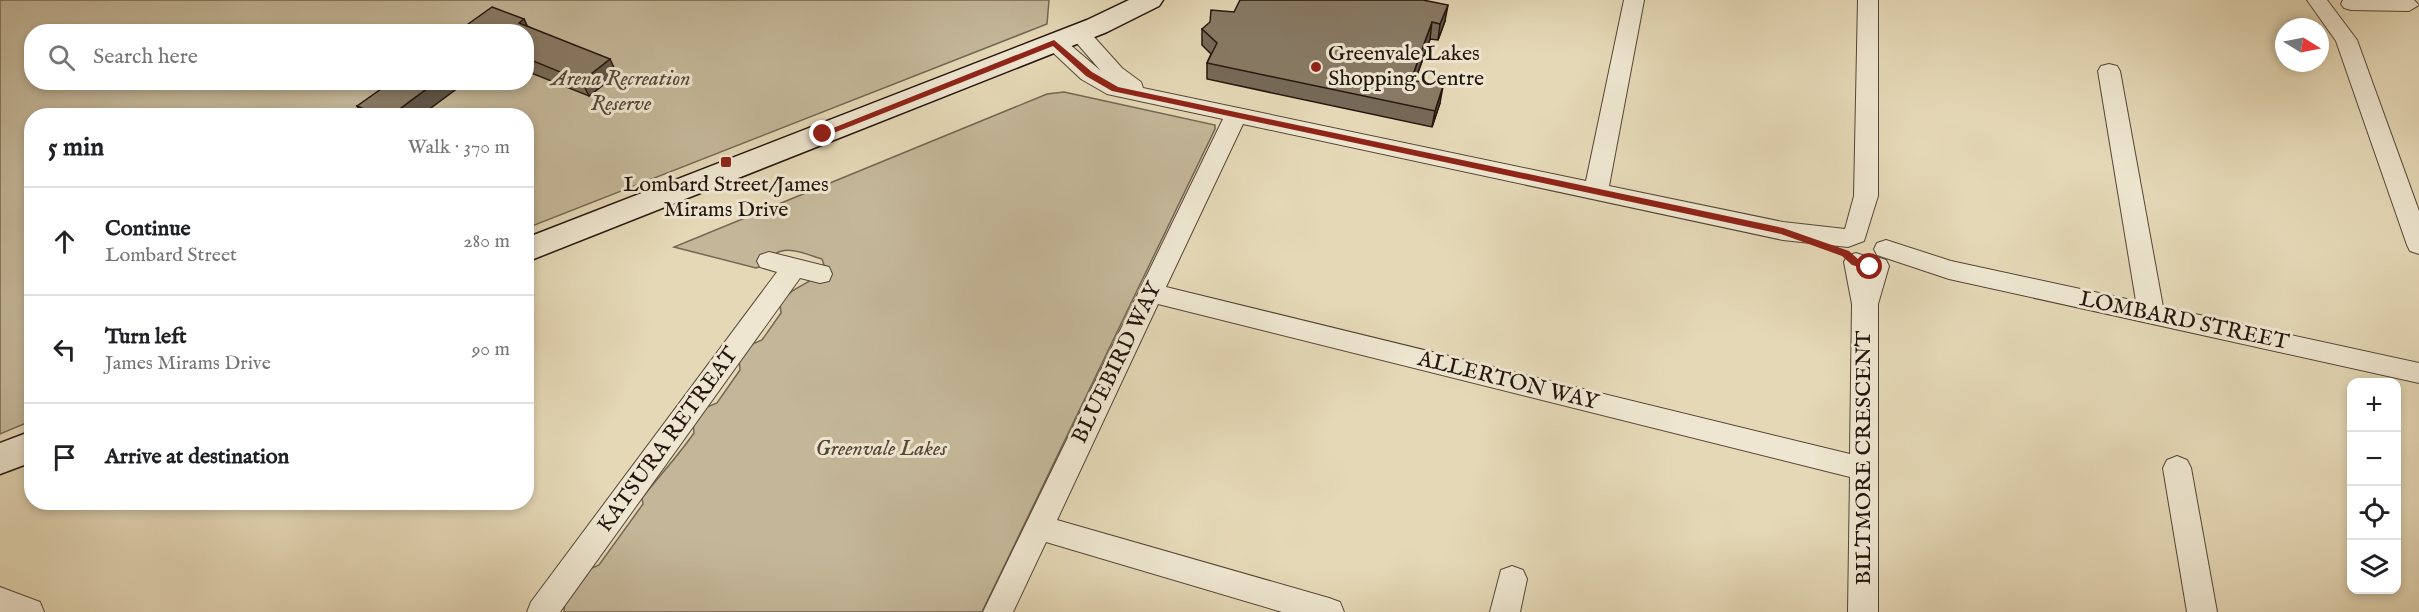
<!DOCTYPE html>
<meta charset="utf-8">
<style>
:root{--surface:#fff;--page:#f6f6f6;--text:#202124;--muted:#757577;--line:#e0e0e0}
body{margin:0;font-family:"IM FELL English",serif;background:var(--page);color:var(--text)}
.controls{position:absolute;right:18px;bottom:18px;display:grid;overflow:hidden;border-radius:12px;box-shadow:0 3px 9px #0003}
.controls button{width:54px;height:54px;display:grid;place-items:center;padding:0;border:0;border-bottom:2px solid var(--line);background:var(--surface);color:var(--text);font:30px sans-serif}
.compass{position:absolute;left:2275px;top:18px;width:54px;height:54px;border-radius:50%;background:var(--surface);box-shadow:0 3px 9px #0003;rotate:100deg}
.stop{position:absolute;width:18px;height:18px;margin:-14px;border:4px solid #8f2418;border-radius:50%;background:#fff}
.stop.end{background:#8f2418;border-color:#fff;box-shadow:0 2px 6px #0008}
.list{margin:0;padding:0;list-style:none}
h2{display:flex;justify-content:space-between;align-items:center;height:78px;margin:0;padding:0 24px;font-size:26px}
h2 small{font-size:20px;font-weight:400;color:var(--muted)}
.list li{display:grid;grid-template-columns:39px 1fr auto;gap:18px;align-items:center;box-sizing:border-box;height:108px;padding:0 24px;border-top:2px solid var(--line)}
.list b{display:block;font-size:22px;white-space:nowrap}
.list p{margin:0;font-size:20px;white-space:nowrap;color:var(--muted)}
.list em{font-size:20px;font-style:normal;color:var(--muted)}
.icon{flex:none;width:33px;height:33px;fill:none;stroke:currentColor;stroke-width:2;stroke-linecap:round;stroke-linejoin:round}
.map{position:relative;flex:none;width:2419px;height:612px;overflow:hidden}
.search{position:absolute;background:var(--surface);box-shadow:0 3px 9px #0003;left:24px;top:24px;width:510px;height:66px;display:flex;align-items:center;gap:15px;box-sizing:border-box;padding:0 21px;border-radius:24px;color:var(--muted);font-size:22px}
.panel{position:absolute;background:var(--surface);box-shadow:0 3px 9px #0003;left:24px;top:108px;width:510px;height:402px;border-radius:24px}
.map>svg:first-child{display:block}
.green{fill:#c4b799;stroke:#746653;stroke-width:1.5;fill-rule:evenodd}
.lines{fill:none;stroke-linecap:round;stroke-linejoin:round}
.street-casing{stroke:#544637;stroke-width:2}
.secondary-casing{stroke:#24150d;stroke-width:3}
.street{fill:#eee6d0;fill-rule:evenodd}
.secondary{fill:#eee6d0;fill-rule:evenodd}
.wall{fill:#756957;stroke:#24150d;stroke-width:1.5}
.shaded-wall{fill:#5f5547;stroke:#24150d;stroke-width:1.5}
.building{fill:#887a65;stroke:#24150d;stroke-width:1.5}
.route{fill:#8f2418}
.poi-dot{fill:#8f2418;stroke:#eee6d0;stroke-width:2}
.labels{text-anchor:middle;dominant-baseline:central;stroke-width:6;stroke-linejoin:round;paint-order:stroke}
.poi-label{font-size:22px;fill:#24150d;stroke:#eee6d0;text-anchor:start}
.park-label{font-size:22px;font-style:italic;fill:#544637;stroke:#eee6d0}
.street-label{font-size:22px;fill:#24150d;stroke:#eee6d0}
</style>
<div class="map">
<svg width="2419" height="612" viewBox="0 0 2419 612">
<rect width="100%" height="100%" fill="#e5d8b6"/>
<filter id="stains"><feTurbulence type="fractalNoise" baseFrequency=".00333" numOctaves="4"/><feColorMatrix values="0 0 0 0 .2 0 0 0 0 .09 0 0 0 0 .02 0 0 0 .5 -.17"/></filter>
<radialGradient id="worn" r=".72"><stop offset=".6" stop-color="#630" stop-opacity="0"/><stop offset="1" stop-color="#630" stop-opacity=".3"/></radialGradient>
<!-- green -->
<g class="green">
<path d="M 0,0 L 1049,0 L 1047,24 L 527,228 L 526,116 L 32,116 L 31,421 L 0,434 ZM 32,32 L 526,32 L 526,82 L 32,82 Z"/>
<path d="M 1064,92 L 1215,125 L 1215,129 L 982,612 L 564,612 L 565,597 L 583,572 L 599,565 L 643,504 L 642,498 C 660,475 678,456 694,433 L 693,422 L 702,409 L 717,403 L 740,370 L 739,358 L 748,346 L 762,340 L 781,313 L 780,303 C 794,284 812,285 825,268 L 822,259 C 808,255 788,245 775,254 C 767,260 766,266 756,268 L 674,247 L 1047,94 Z"/>
</g>
<g class="lines">
<!-- street casing -->
<g class="street-casing">
<g id="street">
<path d="M 1624,0 L 1644,0 L 1609,186 L 1783,222 L 1845,229 L 1854,196 L 1858,0 L 1878,0 L 1878,196 L 1864,241 L 1848,247 L 1783,240 L 1243,124 L 1166,287 L 1850,454 L 1852,304 L 1844,262 L 1847,256 L 1856,253 L 1865,256 L 1868,261 L 1877,257 L 1886,260 L 1889,266 L 1878,304 L 1878,612 L 1848,612 L 1850,477 L 1158,304 L 1057,520 L 1329,598 L 1340,602 L 1344,612 L 1282,612 L 1046,542 L 1013,612 L 983,612 L 1223,119 L 1107,94 L 1081,79 L 1047,47 L 1043,42 L 1047,37 L 1061,37 L 1101,71 L 1068,33 L 1072,28 L 1086,28 L 1122,68 L 1141,82 L 1143,88 L 1586,181 Z"/>
<path d="M 2307,0 L 2327,0 L 2357,40 L 2419,211 L 2419,254 L 2410,251 L 2407,245 L 2336,41 Z"/>
<path d="M 2343,0 L 2414,0 L 2419,5 L 2409,11 L 2351,10 L 2344,8 L 2341,4 Z"/>
<path d="M 2109,64 L 2117,66 L 2120,71 L 2163,307 L 2419,363 L 2419,383 L 1949,279 L 1877,255 L 1874,249 L 1877,243 L 1886,240 L 1951,261 L 2136,301 L 2098,71 L 2101,66 Z"/>
<path d="M 769,252 L 829,267 L 832,274 L 829,281 L 820,283 L 800,278 L 560,612 L 527,612 L 531,602 L 777,272 L 760,267 L 757,261 L 760,255 Z"/>
<path d="M 2177,456 L 2187,460 L 2191,468 L 2217,612 L 2187,612 L 2163,468 L 2167,460 Z"/>
<path d="M 1512,566 L 1523,570 L 1527,579 L 1520,612 L 1490,612 L 1501,570 Z"/>
<path d="M 0,587 L 40,602 L 44,612 L 0,612 Z"/>
</g>
</g>
<!-- secondary casing -->
<g class="secondary-casing">
<g id="secondary">
<path d="M 1129,0 L 1163,0 L 1159,6 L 1107,32 L 526,262 L 526,238 L 1087,20 Z"/>
<path d="M 32,431 L 32,462 L 0,474 L 0,443 Z"/>
</g>
</g>
<!-- street -->
<use href="#street" class="street"/>
<!-- secondary -->
<use href="#secondary" class="secondary"/>
</g>
<!-- wall -->
<g class="wall">
<path d="M 524,19 L 527,26 L 617,74 L 589,96 L 526,71 L 526,32 Z"/>
<path d="M 1445,21 L 1438,40 L 1430,39 L 1415,81 L 1440,103 L 1432,127 L 1207,79 L 1207,63 L 1211,54 L 1202,45 L 1202,29 Z"/>
<path d="M 357,106 L 420,116 L 363,116 Z"/>
</g>
<!-- shaded-wall -->
<g class="shaded-wall">
<path d="M 1448,5 L 1445,21 L 1438,40 L 1440,24 Z"/>
<path d="M 524,19 L 531,35 L 519,23 Z"/>
<path d="M 1432,22 L 1430,39 L 1409,97 L 1411,80 Z"/>
<path d="M 610,59 L 617,74 L 589,96 L 582,81 Z"/>
<path d="M 436,82 L 466,82 L 420,116 L 390,116 Z"/>
<path d="M 1443,86 L 1440,103 L 1432,127 L 1435,111 Z"/>
</g>
<!-- building -->
<g class="building">
<path d="M 1240,0 L 1423,0 L 1448,5 L 1440,24 L 1432,22 L 1411,80 L 1443,86 L 1435,111 L 1207,63 L 1217,43 L 1202,29 L 1210,22 L 1211,10 L 1234,12 Z"/>
<path d="M 492,7 L 524,19 L 519,23 L 610,59 L 582,81 L 526,58 L 526,32 L 457,32 Z"/>
<path d="M 391,82 L 436,82 L 390,116 L 379,116 L 357,106 Z"/>
</g>
<!-- route -->
<path class="route" d="M 1054,40 L 1092,72 L 1118,87 L 1783,228 L 1849,251 L 1859,260 L 1875,267 L 1870,270 L 1852,265 L 1842,256 L 1781,234 L 1112,91 L 1086,76 L 1053,46 L 826,136 L 818,134 Z"/>
<!-- markers -->
<g class="poi-dot">
<circle cx="1316" cy="67" r="6"/>
<rect x="720" y="156" width="12" height="12" rx="3"/>
</g>
<g class="labels">
<!-- poi labels -->
<g class="poi-label">
<text x="1328" y="54">Greenvale Lakes<tspan x="1328" dy="25">Shopping Centre</tspan></text>
<text x="726" y="185" text-anchor="middle">Lombard Street/James<tspan x="726" dy="25">Mirams Drive</tspan></text>
</g>
<!-- park labels -->
<g class="park-label">
<text x="621" y="79">Arena Recreation<tspan x="621" dy="25">Reserve</tspan></text>
<text x="881" y="449">Greenvale Lakes</text>
</g>
<!-- street labels -->
<g class="street-label">
<text transform="translate(2184 321) rotate(12)">LOMBARD STREET</text>
<text transform="translate(1117 363) rotate(-64)">BLUEBIRD WAY</text>
<text transform="translate(1508 381) rotate(14)">ALLERTON WAY</text>
<text transform="translate(668 440) rotate(-54)">KATSURA RETREAT</text>
<text transform="translate(1864 458) rotate(-90)">BILTMORE CRESCENT</text>
</g>
</g>
<rect width="100%" height="100%" filter="url(#stains)"/>
<rect width="100%" height="100%" fill="url(#worn)"/>
</svg>
<div class="controls">
<button>+</button>
<button>−</button>
<button><svg class="icon" aria-label="locate" viewBox="0 0 24 24"><circle cx="12" cy="12" r="6"/><path d="M12 2v4M12 18v4M2 12h4M18 12h4"/></svg></button>
<button><svg class="icon" aria-label="layers" viewBox="0 0 24 24"><path d="M12 4l9 5-9 5-9-5zM3 14l9 5 9-5"/></svg></button>
</div>
<svg class="compass" viewBox="-18 -18 36 36"><path d="M0-13l5 13h-10z" fill="#e53935"/><path d="M0 13l5-13h-10z" fill="#757577"/></svg>
<div class="stop" style="left:1870px;top:267px"></div>
<div class="stop end" style="left:823px;top:134px"></div>
<div class="search"><svg class="icon" aria-label="search" viewBox="0 0 24 24"><circle cx="10" cy="10" r="6"/><path d="M15 15l6 6"/></svg>Search here</div>
<section class="panel">
<h2>5 min<small>Walk · 370 m</small></h2>
<ul class="list">
<li><svg class="icon" aria-label="ahead" viewBox="0 0 24 24"><path d="M12 20V5M6 11l6-6 6 6"/></svg><div><b>Continue</b><p>Lombard Street</p></div><em>280 m</em></li>
<li><svg class="icon" aria-label="left" viewBox="0 0 24 24"><path d="M17 20v-9H6M10 6l-5 5 5 5"/></svg><div><b>Turn left</b><p>James Mirams Drive</p></div><em>90 m</em></li>
<li><svg class="icon" aria-label="arrive" viewBox="0 0 24 24"><path d="M6 21V4h12l-3 4 3 4H6"/></svg><div><b>Arrive at destination</b></div></li>
</ul>
</section>
</div>
